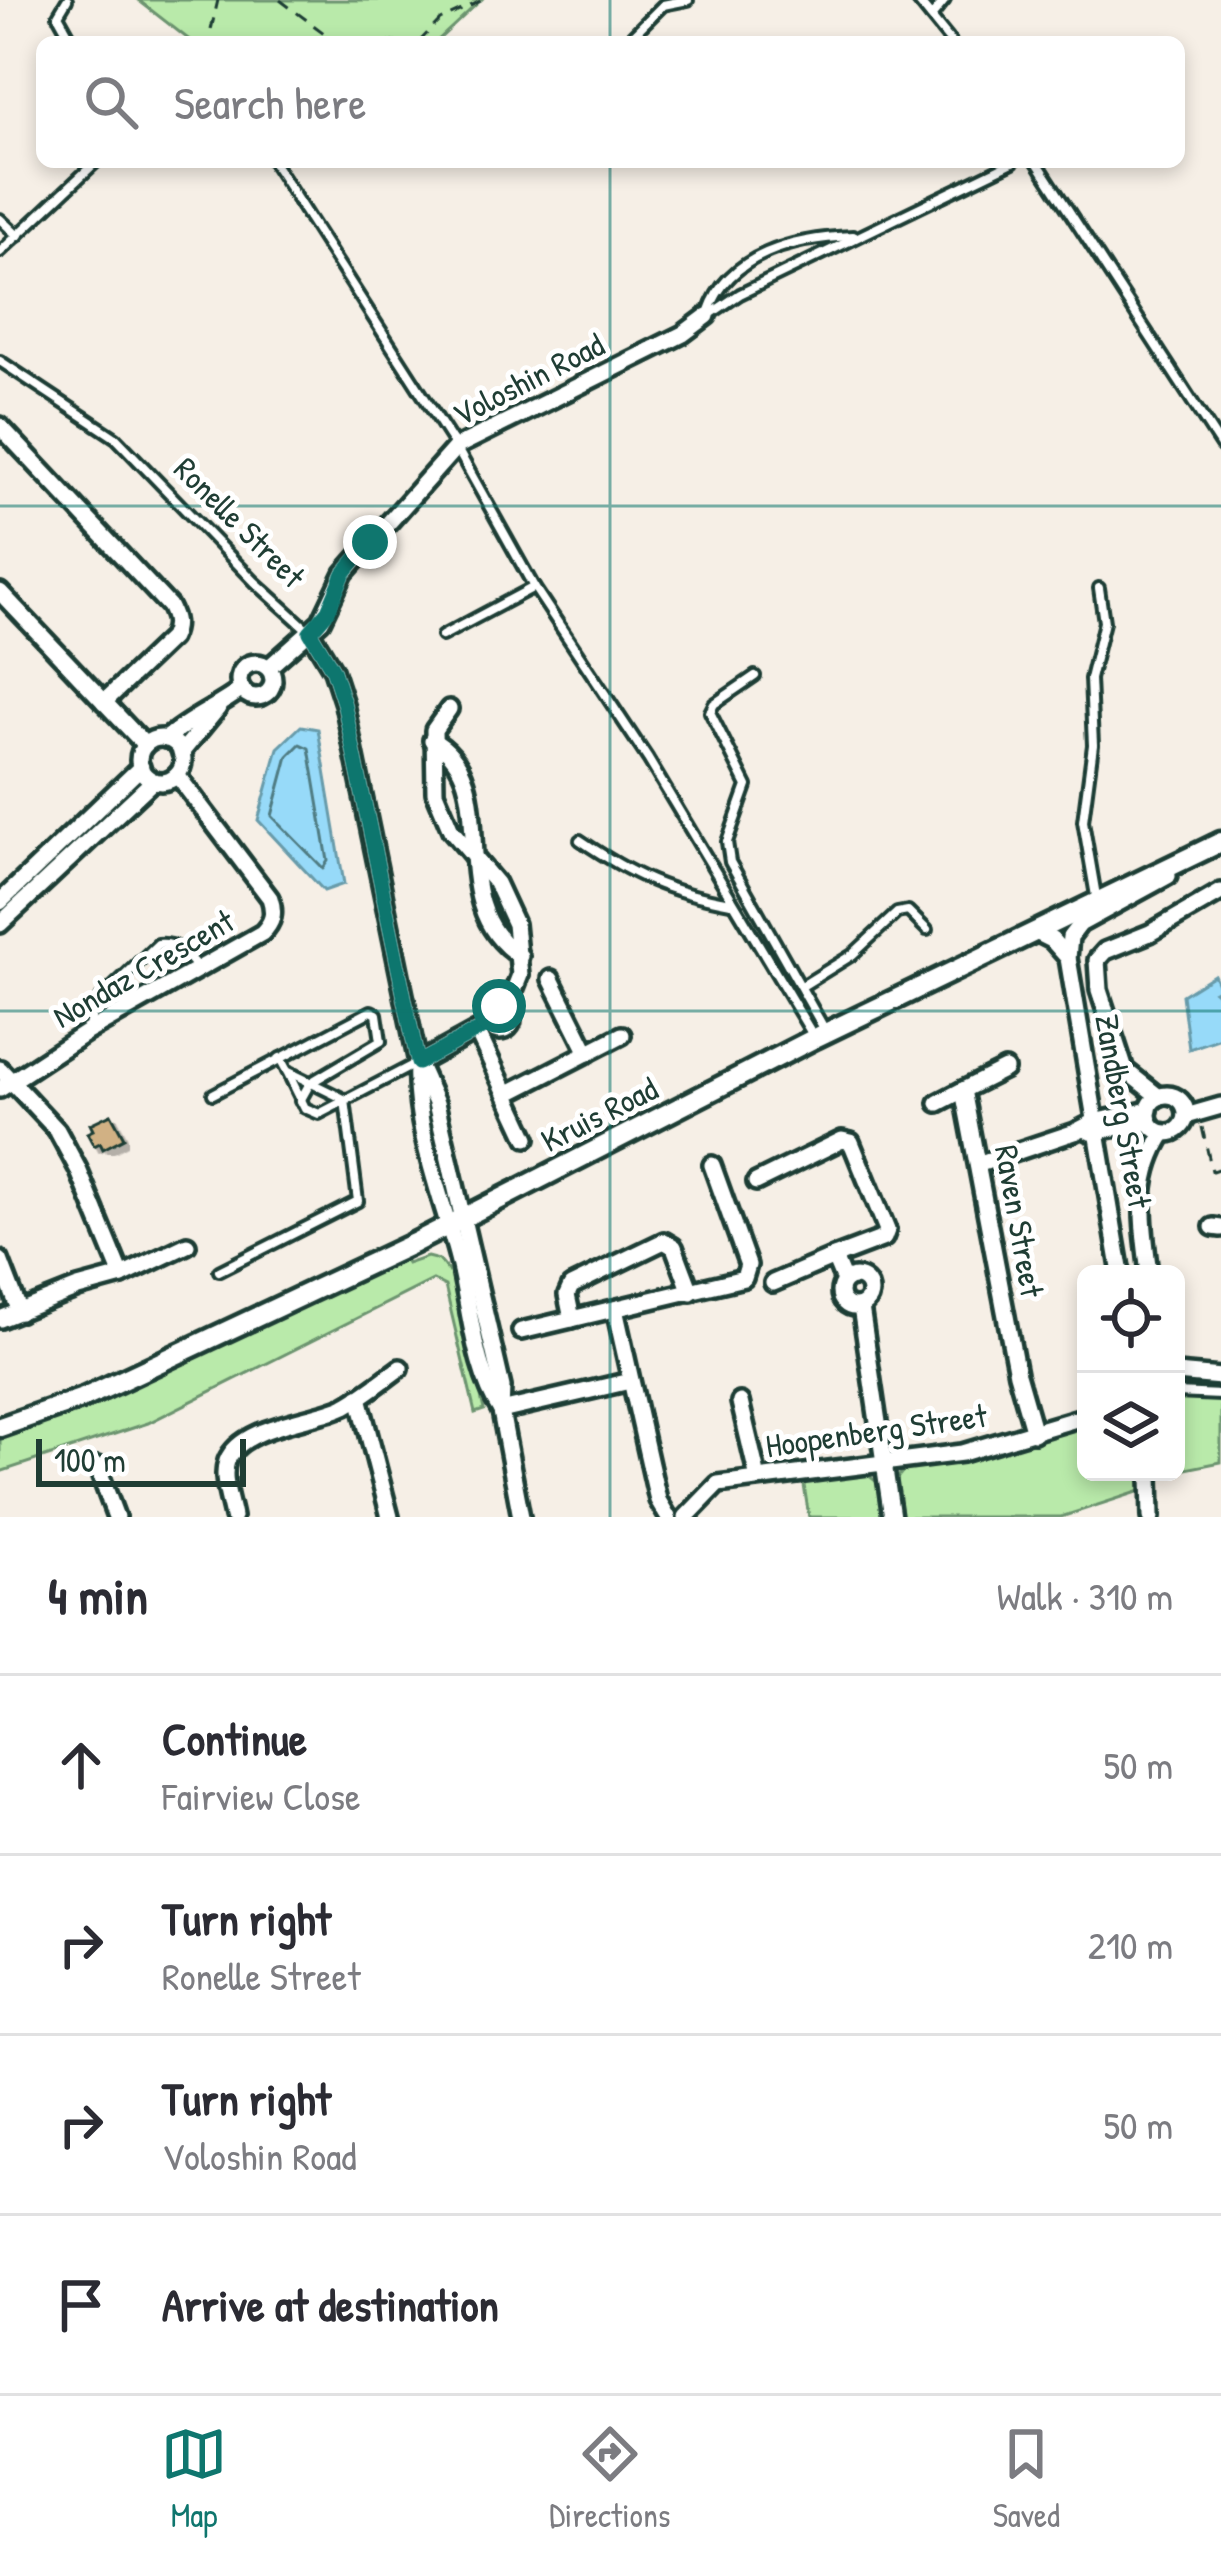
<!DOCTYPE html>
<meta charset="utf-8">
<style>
:root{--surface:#fff;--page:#f2f2f3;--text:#2b2b33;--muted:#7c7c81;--line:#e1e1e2;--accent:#0f766e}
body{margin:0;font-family:"Patrick Hand",sans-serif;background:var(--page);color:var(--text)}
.controls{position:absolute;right:36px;bottom:36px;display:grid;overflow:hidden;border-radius:18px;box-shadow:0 6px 18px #0003}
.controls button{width:108px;height:108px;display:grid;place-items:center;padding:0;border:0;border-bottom:3px solid var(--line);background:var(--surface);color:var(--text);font:60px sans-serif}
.scale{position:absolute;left:36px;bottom:30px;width:210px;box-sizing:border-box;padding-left:12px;border:6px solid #1f3d34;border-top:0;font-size:33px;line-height:42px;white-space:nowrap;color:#1f3d34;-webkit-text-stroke:9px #fff;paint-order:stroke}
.stop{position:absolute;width:36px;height:36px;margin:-27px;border:9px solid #0f766e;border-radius:50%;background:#fff}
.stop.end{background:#0f766e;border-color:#fff;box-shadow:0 3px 12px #0008}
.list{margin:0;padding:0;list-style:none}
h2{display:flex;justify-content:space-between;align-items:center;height:156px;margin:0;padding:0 48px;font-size:51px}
h2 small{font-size:39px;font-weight:400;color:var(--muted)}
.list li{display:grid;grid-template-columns:78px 1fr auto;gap:36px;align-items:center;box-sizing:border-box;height:180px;padding:0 48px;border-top:3px solid var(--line)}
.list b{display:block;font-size:45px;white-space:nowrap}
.list p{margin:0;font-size:39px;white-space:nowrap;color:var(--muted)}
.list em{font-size:39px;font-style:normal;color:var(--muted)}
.icon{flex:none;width:66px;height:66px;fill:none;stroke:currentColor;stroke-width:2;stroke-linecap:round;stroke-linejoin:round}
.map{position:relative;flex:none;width:1221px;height:1517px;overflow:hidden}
.search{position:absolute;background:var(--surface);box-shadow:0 6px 18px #0003;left:36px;right:36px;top:36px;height:132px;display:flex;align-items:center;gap:30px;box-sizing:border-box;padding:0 42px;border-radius:18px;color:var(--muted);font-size:45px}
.sheet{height:876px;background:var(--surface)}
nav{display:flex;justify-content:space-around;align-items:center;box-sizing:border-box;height:168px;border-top:3px solid var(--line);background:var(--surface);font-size:33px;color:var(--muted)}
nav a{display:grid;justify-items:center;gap:6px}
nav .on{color:var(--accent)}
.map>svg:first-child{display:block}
.green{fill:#b9eaaa;stroke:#6c946f;stroke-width:3}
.water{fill:#97daf9;stroke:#679baa;stroke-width:3}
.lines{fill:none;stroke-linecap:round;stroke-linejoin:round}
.shore{stroke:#4f7c83;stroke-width:3}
.building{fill:#d1b184;stroke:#1f3d34;stroke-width:3;filter:url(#shadow)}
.service-casing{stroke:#1f3d34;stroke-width:16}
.minor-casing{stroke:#1f3d34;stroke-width:24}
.tertiary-casing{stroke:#1f3d34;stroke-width:27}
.path{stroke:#1f3d34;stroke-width:3;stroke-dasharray:12 9;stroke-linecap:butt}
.service{stroke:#fff;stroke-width:8}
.minor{stroke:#fff;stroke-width:15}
.tertiary{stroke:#fff;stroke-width:18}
.route{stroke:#0f766e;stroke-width:15}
.grid{fill:none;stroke:#0f766e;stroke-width:3;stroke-opacity:0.55}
.labels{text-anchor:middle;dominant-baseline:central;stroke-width:10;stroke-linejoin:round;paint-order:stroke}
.street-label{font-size:33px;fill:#1f3d34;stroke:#fff}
</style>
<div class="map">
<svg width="1221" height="1517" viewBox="0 0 1221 1517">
<defs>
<filter id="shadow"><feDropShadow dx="5.5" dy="5.5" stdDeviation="0" flood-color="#0004"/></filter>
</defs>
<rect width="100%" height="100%" fill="#f6efe6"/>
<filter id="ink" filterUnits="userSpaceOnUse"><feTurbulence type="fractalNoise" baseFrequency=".00833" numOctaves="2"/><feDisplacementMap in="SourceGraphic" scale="24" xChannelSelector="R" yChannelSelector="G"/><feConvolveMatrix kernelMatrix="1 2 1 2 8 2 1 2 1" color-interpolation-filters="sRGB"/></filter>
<g filter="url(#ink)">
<!-- green -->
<g class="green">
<path d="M 138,0 L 481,0 L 436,42 L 192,42 Z"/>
<path d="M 427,1257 L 439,1260 L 449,1272 L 453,1272 L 484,1410 L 475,1413 L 445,1286 L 433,1280 L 148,1423 L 0,1472 L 0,1435 L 405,1260 L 407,1264 Z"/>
<path d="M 1176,1384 L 1221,1386 L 1221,1462 L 1176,1471 Z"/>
<path d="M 1086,1423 L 1086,1472 L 1171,1472 L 1156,1475 L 1144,1490 L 1061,1517 L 899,1517 L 894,1482 L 907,1466 L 976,1458 Z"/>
<path d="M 864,1472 L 881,1485 L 887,1517 L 809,1517 L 803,1479 Z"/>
</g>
<!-- water -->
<g class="water">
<path d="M 301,726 L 318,729 L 344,884 L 324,891 L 258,820 L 278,748 Z"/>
<path d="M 1214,975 L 1220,988 L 1214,991 L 1221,997 L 1221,1038 L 1189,1049 L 1182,995 Z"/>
</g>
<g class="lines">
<!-- shore -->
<path class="shore" d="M 300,744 L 309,748 L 328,861 L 323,868 L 272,816 L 288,756 Z"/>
</g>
<!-- building -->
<path class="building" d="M 111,1114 L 124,1138 L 103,1149 L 100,1143 L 94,1146 L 87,1133 L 93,1130 L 90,1124 Z"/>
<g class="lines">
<!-- service casing -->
<g class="service-casing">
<g id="service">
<path d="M 67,0 L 58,15 L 73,42"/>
<path d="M 917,0 L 951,42"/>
<path d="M 931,17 L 945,0"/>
<path d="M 626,42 L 663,5 L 688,0"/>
<path d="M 273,162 L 456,447 L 534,587"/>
<path d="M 1037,162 L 1221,446"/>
<path d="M 0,219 L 18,236"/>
<path d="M 0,252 L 96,162"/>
<path d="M 708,313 C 728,253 796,238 853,236"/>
<path d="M 709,315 L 740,294 L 1013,162"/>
<path d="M 0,361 L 116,438 L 255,582 L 309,631"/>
<path d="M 442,636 L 534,587 L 648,759 L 814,1037"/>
<path d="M 755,676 L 714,704 L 710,712 L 747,786 L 727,842 L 730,862 L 826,1032"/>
<path d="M 580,840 C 633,876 668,892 731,903"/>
<path d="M 1097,902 L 1083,821 L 1093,745 L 1090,679 L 1104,622 L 1099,588"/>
<path d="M 802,986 L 852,955 L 897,913 L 908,911 L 927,930"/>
<path d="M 88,1031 L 94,1005 L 158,944 C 178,942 186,954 198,968"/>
<path d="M 280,1058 L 287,1071 L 344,1099"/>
<path d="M 287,1071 L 305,1108 L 319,1114 L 415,1064"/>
<path d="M 213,1094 L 371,1011 L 377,1014 L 381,1041 L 310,1083 L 300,1101"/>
<path d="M 219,1271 L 358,1201 L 345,1100"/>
<path d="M 1176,1393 L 1221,1395"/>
</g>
</g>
<!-- minor casing -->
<g class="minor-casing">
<g id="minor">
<path d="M 0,426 L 169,606 C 175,618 177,625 171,638 L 104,702"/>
<path d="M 0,592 L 145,745"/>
<path d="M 310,632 L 333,670 L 344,704 L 418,1063 L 436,1103 L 502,1387 L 501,1411 L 521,1517"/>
<circle cx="256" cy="680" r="17"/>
<path d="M 268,668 L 321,621 L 344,573 L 456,447 L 683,334 L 707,316"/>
<path d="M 449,709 L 434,730 L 435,792 L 451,830 L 496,883 L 515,924 L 520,975 L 507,1008"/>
<circle cx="161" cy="760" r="22"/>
<path d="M 166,739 C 190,718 217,708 242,689"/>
<path d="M 432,740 C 508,781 437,903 520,956"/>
<path d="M 181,753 L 218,708"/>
<path d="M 0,902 L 141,767"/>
<path d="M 0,924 L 153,781"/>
<path d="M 1036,932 L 1052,940 L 1068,958"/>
<path d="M 551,979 L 588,1053"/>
<circle cx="500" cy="1019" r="12"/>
<path d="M 477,1031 L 527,1138"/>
<path d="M 418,1063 L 489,1024"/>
<path d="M 417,1066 C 414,1131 442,1197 458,1258 C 471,1308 473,1368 501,1411"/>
<path d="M 0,1069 L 57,1130 L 78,1169 L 122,1276"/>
<path d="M 1005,1069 L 963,1090 L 1017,1374 L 1034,1433"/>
<path d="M 0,1089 L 87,1032 L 262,933 C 273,922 275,913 270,898 L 177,775"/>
<path d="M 507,1094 L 622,1035"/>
<circle cx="1167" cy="1114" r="19"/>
<path d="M 1159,1097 L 1125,1070 L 1099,990 L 1097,960 L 1105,951 L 1150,933 L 1221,892"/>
<path d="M 938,1103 L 963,1090"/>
<path d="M 1186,1116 L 1221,1106"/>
<path d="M 1090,1132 L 1149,1122"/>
<path d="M 980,1164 L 1075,1132 L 1094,1122 L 1149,1110"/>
<path d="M 756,1182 L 842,1140 L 851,1142 L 887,1230 L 884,1238 L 834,1257"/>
<path d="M 1213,1227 L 1221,1228"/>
<path d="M 0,1260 L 20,1312"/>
<path d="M 1121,1274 L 1068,958 L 1070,937 L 1080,924 L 1168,876"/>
<path d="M 1149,1274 C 1143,1222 1134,1179 1164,1133"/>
<circle cx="855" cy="1292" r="15"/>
<path d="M 773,1283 L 834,1257 L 844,1281"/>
<path d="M 861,1307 L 892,1517"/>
<path d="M 615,1309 L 658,1500 L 668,1517"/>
<path d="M 0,1319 L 78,1288 L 122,1276 L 187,1245"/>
<path d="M 572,1319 L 567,1295 L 571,1286 L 664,1241 L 674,1247 L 691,1292"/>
<path d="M 521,1331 L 744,1278 L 748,1265 L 712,1165"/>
<path d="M 1176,1373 L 1221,1377"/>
<path d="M 359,1397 L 390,1517"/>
<path d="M 740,1402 L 758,1478"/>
<path d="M 501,1411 L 630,1381"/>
<path d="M 97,1466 L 116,1517"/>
<path d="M 1150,1476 L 1151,1517"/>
<path d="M 233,1517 C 230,1500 221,1478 227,1461 C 241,1425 314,1421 345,1406 C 364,1396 382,1381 400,1368"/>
<path d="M 686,1517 L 718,1484 L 962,1453 L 1086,1416"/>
</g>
</g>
<!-- tertiary casing -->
<g class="tertiary-casing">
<path id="tertiary" d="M 0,1427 L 86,1397 L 414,1243 L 815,1038 L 1221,842"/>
</g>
<!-- path -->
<g class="path">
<path d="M 280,0 L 336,42"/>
<path d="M 211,30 L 218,0"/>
<path d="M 419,42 L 440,20 L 483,0"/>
<path d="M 1202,1127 L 1212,1171 L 1221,1168"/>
</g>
<!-- service -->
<use href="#service" class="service"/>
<!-- minor -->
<use href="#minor" class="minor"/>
<!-- tertiary -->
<use href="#tertiary" class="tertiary"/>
</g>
</g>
<g class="lines" filter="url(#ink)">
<!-- route -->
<path class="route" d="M 370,542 L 344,573 L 328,611 L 310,632 L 333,670 L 344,704 L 418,1063 L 489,1024 L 489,1013 L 499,1006"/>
</g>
<!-- grid -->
<path class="grid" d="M 610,0 L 610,42M 610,162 L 610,1517M 0,506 L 1221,506M 0,1011 L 1221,1011"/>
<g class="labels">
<!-- street labels -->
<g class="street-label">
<text transform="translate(528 379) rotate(-27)">Voloshin Road</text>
<text transform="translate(240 522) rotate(45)">Ronelle Street</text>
<text transform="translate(143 968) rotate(-30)">Nondaz Crescent</text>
<text transform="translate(1124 1111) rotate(80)">Zandberg Street</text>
<text transform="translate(599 1114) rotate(-27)">Kruis Road</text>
<text transform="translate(1020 1221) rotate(80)">Raven Street</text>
<text transform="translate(876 1430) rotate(-8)">Hoopenberg Street</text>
</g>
</g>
</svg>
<div class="controls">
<button><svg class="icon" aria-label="locate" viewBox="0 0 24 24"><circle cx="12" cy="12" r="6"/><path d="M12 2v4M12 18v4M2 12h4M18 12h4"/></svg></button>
<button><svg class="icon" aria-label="layers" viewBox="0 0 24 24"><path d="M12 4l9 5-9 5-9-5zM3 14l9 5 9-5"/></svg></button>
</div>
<div class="scale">100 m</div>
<div class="stop" style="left:499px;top:1006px"></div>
<div class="stop end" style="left:370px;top:542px"></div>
<div class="search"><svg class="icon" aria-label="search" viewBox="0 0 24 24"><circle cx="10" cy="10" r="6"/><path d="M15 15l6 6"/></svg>Search here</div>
</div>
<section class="sheet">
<h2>4 min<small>Walk · 310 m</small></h2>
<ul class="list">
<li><svg class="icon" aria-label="ahead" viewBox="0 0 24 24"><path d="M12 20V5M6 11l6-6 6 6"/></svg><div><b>Continue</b><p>Fairview Close</p></div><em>50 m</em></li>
<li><svg class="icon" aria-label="right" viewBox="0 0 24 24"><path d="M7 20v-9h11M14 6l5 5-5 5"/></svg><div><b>Turn right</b><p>Ronelle Street</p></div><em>210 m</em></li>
<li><svg class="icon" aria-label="right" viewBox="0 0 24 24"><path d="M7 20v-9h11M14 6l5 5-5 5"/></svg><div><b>Turn right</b><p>Voloshin Road</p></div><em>50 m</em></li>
<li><svg class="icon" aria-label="arrive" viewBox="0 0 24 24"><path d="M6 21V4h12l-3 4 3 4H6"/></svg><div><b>Arrive at destination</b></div></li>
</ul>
</section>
<nav>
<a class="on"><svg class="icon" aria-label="map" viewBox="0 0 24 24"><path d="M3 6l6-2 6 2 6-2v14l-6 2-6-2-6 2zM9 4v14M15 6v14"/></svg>Map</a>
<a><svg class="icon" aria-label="directions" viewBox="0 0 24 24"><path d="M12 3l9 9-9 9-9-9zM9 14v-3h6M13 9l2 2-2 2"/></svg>Directions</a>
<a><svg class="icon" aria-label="saved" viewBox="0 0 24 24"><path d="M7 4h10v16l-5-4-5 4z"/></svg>Saved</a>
</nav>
